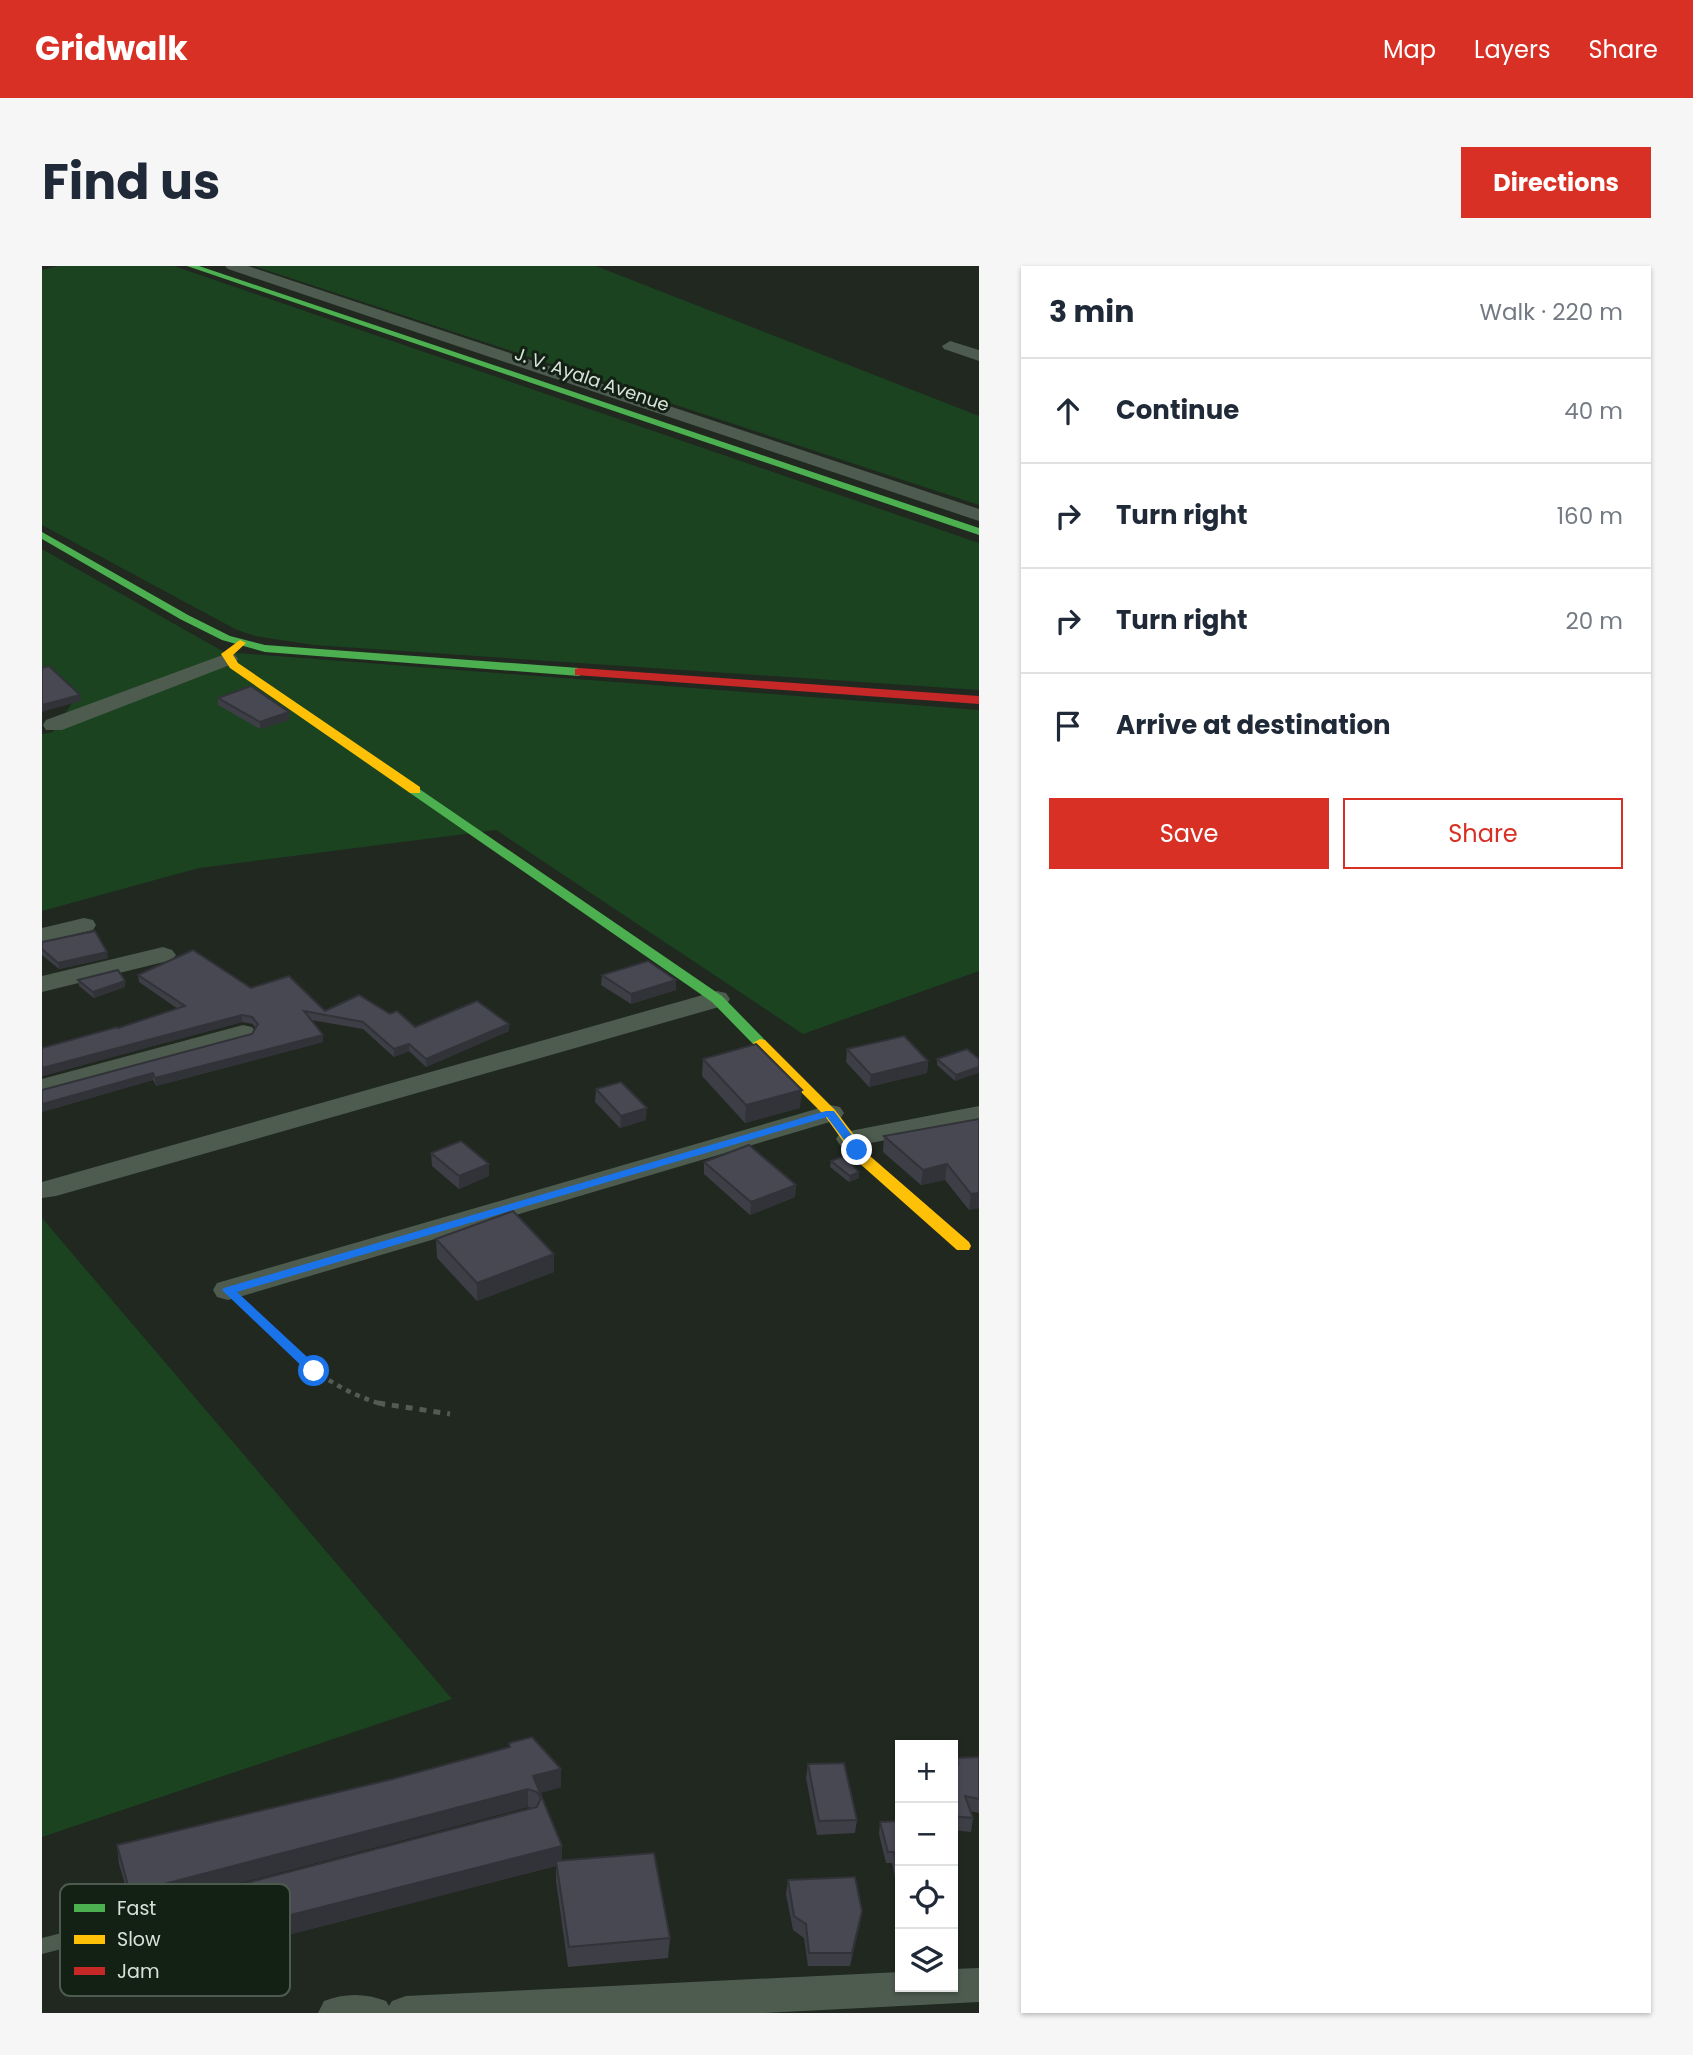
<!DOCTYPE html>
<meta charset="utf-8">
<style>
:root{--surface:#fff;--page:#f6f6f7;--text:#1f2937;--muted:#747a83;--line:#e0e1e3;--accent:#d93025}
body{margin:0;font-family:Poppins,sans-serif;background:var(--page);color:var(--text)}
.controls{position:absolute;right:21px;bottom:21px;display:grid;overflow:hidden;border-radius:0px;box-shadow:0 2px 5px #0004}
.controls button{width:63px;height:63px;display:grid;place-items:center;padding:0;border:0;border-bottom:2px solid var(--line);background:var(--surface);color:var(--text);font:35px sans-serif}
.stop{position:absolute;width:21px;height:21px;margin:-16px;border:5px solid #1a73e8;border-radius:50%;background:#fff}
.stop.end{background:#1a73e8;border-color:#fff;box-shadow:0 2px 7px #0008}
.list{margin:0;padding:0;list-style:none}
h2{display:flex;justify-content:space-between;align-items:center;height:91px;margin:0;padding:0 28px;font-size:30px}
h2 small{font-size:23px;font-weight:400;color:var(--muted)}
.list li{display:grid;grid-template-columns:46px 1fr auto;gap:21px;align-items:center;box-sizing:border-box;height:105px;padding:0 28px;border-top:2px solid var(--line)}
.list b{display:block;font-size:26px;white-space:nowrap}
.list em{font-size:23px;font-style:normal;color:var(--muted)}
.actions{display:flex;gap:14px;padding:21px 28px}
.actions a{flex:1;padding:16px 0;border:2px solid var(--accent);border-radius:0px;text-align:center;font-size:24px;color:var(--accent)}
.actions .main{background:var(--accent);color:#fff}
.icon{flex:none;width:38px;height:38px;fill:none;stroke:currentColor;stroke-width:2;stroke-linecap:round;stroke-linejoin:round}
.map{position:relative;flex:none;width:937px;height:1747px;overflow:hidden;border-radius:0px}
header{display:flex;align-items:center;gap:42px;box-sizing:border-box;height:98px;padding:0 35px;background:var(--accent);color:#fff}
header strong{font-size:33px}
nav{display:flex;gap:38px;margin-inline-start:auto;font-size:24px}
.intro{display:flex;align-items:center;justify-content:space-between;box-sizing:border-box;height:168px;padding:0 42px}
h1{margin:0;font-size:49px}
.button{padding:18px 32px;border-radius:0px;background:var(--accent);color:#fff;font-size:24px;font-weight:700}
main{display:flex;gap:42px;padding:0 42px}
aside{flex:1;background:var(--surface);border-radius:0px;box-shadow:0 2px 5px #0004}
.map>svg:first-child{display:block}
.green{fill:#1b4320}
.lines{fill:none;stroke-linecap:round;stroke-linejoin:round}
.path-far1{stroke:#525c52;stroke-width:4.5;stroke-dasharray:5 5;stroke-linecap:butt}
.path{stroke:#525c52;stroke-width:5;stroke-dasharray:7 7;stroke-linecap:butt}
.lane{fill:#4e5c4f;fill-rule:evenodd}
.street{fill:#4e5c4f;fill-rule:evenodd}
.fast{fill:#4caf50;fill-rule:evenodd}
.slow{fill:#ffc107;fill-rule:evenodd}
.jam{fill:#c62828;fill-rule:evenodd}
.wall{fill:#3e3e47}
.shaded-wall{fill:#323239}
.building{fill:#484852;stroke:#323239;stroke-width:2}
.route{fill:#1a73e8}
.labels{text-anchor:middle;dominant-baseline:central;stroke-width:6;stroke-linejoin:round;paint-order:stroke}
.far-street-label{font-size:18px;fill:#d8e2d8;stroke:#122113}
.key{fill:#122113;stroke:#4d5b4e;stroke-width:2}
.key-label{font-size:19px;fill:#d8e2d8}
</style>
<header>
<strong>Gridwalk</strong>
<nav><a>Map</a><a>Layers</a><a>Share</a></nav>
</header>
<div class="intro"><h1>Find us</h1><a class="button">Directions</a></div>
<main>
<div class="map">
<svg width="937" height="1747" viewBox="0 0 937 1747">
<rect width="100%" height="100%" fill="#202820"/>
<!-- green -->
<g class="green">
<path d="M 16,0 L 132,0 L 937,277 L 937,424 L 271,379 L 213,370 L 193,363 L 0,259 L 0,4 Z"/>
<path d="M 212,0 L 554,0 L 937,150 L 937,239 Z"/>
<path d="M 0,283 L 182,386 L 937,444 L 937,705 L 761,768 L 454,564 L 157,602 L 0,645 L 0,468 L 11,466 L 30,437 L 0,423 Z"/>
<path d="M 0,952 L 410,1433 L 0,1571 Z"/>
</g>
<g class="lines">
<!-- path-far1 -->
<path class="path-far1" d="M 204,1042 C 246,1084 284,1123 343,1139"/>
<!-- path -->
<path class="path" d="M 336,1137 L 408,1148"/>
<!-- lane -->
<path class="lane" d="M 113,1643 L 120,1645 L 123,1651 L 120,1657 L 0,1688 L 0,1672 Z"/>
<!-- street -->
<g class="street">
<path d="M 183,0 L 206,0 L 937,243 L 937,255 L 186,3 Z"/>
<path d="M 908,75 L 937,84 L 937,95 L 902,83 L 900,80 Z"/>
<path d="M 186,387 L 193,389 L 196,393 L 193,397 L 20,464 L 4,464 L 1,459 L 4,454 Z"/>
<path d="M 42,652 L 51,654 L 54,659 L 51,664 L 0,676 L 0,662 Z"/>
<path d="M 121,681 L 130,684 L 134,689 L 130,694 L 0,726 L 0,710 Z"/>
<path d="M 675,725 L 684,727 L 688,733 L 684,739 L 14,930 L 0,932 L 0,916 Z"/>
<path d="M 201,759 L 210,761 L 214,767 L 210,773 L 0,829 L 0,813 Z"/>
<path d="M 788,839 L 798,841 L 802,847 L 798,853 L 197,1031 L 186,1034 L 175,1031 L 171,1024 L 175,1017 Z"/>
<path d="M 937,840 L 937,856 L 808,881 L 798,879 L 794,873 L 798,867 L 808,865 Z"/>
<path d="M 937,1702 L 937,1736 L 722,1747 L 276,1747 L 282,1735 C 302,1727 324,1727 344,1735 L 347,1740 L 350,1735 L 364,1730 L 858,1706 L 858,1721 L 911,1721 L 911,1703 Z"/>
</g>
<!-- fast -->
<g class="fast">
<path d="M 145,0 L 157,0 L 937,262 L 937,269 Z"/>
<path d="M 0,266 L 146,349 L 188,370 L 223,379 L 537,402 L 543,406 L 537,410 L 223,386 L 180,374 L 138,353 L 0,273 Z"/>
<path d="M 373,520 L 680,730 L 723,774 L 725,777 L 723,780 L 713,780 L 670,736 L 368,527 L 367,524 Z"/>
</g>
<!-- slow -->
<g class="slow">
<path d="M 198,374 L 204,377 L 191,389 L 196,397 L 378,521 L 378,527 L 368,527 L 188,402 L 179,388 Z"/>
<path d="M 718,773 L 723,774 L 793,844 L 828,890 L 927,976 L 929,980 L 927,984 L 915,984 L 816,896 L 783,850 L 713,780 L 711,777 Z"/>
</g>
<!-- jam -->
<path class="jam" d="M 537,402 L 937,430 L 937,438 L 533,409 L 533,403 Z"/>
</g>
<!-- wall -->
<g class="wall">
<path d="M 176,432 L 247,446 L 247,454 L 218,463 L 176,439 Z"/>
<path d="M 0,676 L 66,692 L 17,703 L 0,689 Z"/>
<path d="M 96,709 L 209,722 L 283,745 L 348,748 L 373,761 L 467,765 L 384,801 L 367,785 L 352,791 L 321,763 L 269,754 L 281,776 L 114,820 L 111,814 L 0,846 L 210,768 L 213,762 L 211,758 L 200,756 L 0,810 L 0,782 L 76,762 L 136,743 L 97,716 Z"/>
<path d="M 560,709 L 634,714 L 634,724 L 589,738 L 559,719 Z"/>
<path d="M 36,714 L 83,721 L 52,732 L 37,720 Z"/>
<path d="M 805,783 L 886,795 L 885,807 L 827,821 L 804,796 Z"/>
<path d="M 925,783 L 913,815 L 895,799 L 895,793 Z"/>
<path d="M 661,793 L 758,842 L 703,857 L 660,810 Z"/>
<path d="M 554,823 L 604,854 L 578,862 L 553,836 Z"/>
<path d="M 937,853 L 937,942 L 927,944 L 903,914 L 879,919 L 841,886 L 842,870 Z"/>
<path d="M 389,887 L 447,910 L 417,923 L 390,900 Z"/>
<path d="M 789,895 L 817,906 L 817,912 L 807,916 L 788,901 Z"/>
<path d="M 662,896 L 754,919 L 753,931 L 708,949 L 662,908 Z"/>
<path d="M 394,973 L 512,1006 L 435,1035 L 395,992 Z"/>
<path d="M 467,1477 L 519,1503 L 519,1521 L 498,1527 L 520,1580 L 520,1594 L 628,1672 L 626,1692 L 526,1701 L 514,1615 L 514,1600 L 106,1705 L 96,1665 L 93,1646 L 489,1542 L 486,1541 L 91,1645 L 77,1598 L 75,1579 L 351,1513 L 467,1481 Z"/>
<path d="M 937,1491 L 937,1547 L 928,1545 L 931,1552 L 929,1566 L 911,1564 L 911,1497 L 914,1497 L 915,1492 Z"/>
<path d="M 766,1498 L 815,1554 L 813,1567 L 775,1569 L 764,1512 Z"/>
<path d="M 858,1555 L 858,1636 L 850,1597 L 844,1597 L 837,1568 L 838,1556 Z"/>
<path d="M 746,1614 L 818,1658 L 808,1700 L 766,1700 L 762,1672 L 751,1664 L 744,1628 Z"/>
<path d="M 913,1643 L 912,1655 L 911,1655 L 911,1644 Z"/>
</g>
<!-- shaded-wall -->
<g class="shaded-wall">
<path d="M 38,429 L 39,435 L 0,446 L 0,439 Z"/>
<path d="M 247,446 L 247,454 L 218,463 L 218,456 Z"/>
<path d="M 65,686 L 66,692 L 17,703 L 16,697 Z"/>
<path d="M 634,714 L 634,724 L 589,738 L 589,728 Z"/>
<path d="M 83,715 L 83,721 L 52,732 L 51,726 Z"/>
<path d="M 200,749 L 200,756 L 0,810 L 0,802 Z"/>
<path d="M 467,758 L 467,765 L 384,801 L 384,793 Z"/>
<path d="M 281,769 L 281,776 L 114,820 L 113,812 Z"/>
<path d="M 367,778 L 367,785 L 352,791 L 352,783 Z"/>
<path d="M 886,795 L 885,807 L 827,821 L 829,809 Z"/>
<path d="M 937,801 L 937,807 L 913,815 L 914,809 Z"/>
<path d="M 111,807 L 111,814 L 0,846 L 0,838 Z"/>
<path d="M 760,824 L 758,842 L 703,857 L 704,839 Z"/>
<path d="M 605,842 L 604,854 L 578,862 L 579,850 Z"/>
<path d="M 447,898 L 447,910 L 417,923 L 417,910 Z"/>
<path d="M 905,898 L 903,914 L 879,919 L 881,904 Z"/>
<path d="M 817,906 L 817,912 L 807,916 L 808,910 Z"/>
<path d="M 754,919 L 753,931 L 708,949 L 709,936 Z"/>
<path d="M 937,927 L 937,942 L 927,944 L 929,928 Z"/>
<path d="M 512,988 L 512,1006 L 435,1035 L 435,1017 Z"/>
<path d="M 519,1503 L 519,1521 L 495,1528 L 491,1510 Z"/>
<path d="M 486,1523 L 486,1541 L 91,1645 L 88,1627 Z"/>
<path d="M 520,1580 L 520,1599 L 514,1595 L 514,1600 L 106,1705 L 103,1686 Z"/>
<path d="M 820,1645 L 818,1658 L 808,1700 L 810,1687 Z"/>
</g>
<!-- building -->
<g class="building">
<path d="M 7,400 L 38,429 L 0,439 L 0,402 Z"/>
<path d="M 209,420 L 247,446 L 218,456 L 176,432 Z"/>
<path d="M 53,665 L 65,686 L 16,697 L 0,683 L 0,676 Z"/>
<path d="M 151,684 L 209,722 L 247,710 L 283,745 L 317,729 L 348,748 L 355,745 L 373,761 L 435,735 L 467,758 L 384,793 L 367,778 L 352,783 L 321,756 L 262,745 L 281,769 L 113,812 L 111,807 L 0,838 L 0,824 L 210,768 L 216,758 L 210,751 L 200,749 L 0,802 L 0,782 L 75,761 L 76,762 L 143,740 L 96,709 Z"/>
<path d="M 606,695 L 634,714 L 589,728 L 560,709 Z"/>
<path d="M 76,704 L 83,715 L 51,726 L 36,714 Z"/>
<path d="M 862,770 L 886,795 L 829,809 L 805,783 Z"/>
<path d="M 714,778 L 760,824 L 704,839 L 661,793 Z"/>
<path d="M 925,783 L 937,793 L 937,801 L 914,809 L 895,793 Z"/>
<path d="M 579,816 L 605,842 L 579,850 L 554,823 Z"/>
<path d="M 937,853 L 937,927 L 929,928 L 905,898 L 881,904 L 842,870 Z"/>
<path d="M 419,875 L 447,898 L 417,910 L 389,887 Z"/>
<path d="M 707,879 L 754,919 L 709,936 L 662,896 Z"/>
<path d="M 802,890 L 817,906 L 808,910 L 789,895 Z"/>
<path d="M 471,945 L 512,988 L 435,1017 L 394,973 Z"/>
<path d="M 490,1471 L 519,1503 L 491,1510 L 520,1580 L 103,1686 L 93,1646 L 495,1541 L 499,1532 L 495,1526 L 486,1523 L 88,1627 L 75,1579 L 351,1513 L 468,1481 L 467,1477 Z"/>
<path d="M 937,1491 L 937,1533 L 923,1530 L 931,1552 L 911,1550 L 911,1497 L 916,1498 L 915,1492 Z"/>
<path d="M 802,1497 L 815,1554 L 777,1555 L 766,1498 Z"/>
<path d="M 858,1555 L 858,1617 L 852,1586 L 846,1586 L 838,1556 Z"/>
<path d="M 612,1587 L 628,1672 L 527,1681 L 514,1595 Z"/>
<path d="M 813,1611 L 820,1645 L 810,1687 L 767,1687 L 764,1658 L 752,1650 L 746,1614 Z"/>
<path d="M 911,1632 L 913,1643 L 911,1644 Z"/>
</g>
<!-- route -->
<path class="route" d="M 784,845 L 792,845 L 821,884 L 819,886 L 811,886 L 785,851 L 195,1026 L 277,1102 L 277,1108 L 268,1108 L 180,1024 L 182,1022 Z"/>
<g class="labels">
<!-- far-street labels -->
<g class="far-street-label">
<text transform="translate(550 113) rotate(19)">J. V. Ayala Avenue</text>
</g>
</g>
<!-- legend -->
<rect x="18" y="1618" width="230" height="112" rx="10" class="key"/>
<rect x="32" y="1638" width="31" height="8" fill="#4caf50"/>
<rect x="32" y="1669" width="31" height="9" fill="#ffc107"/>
<rect x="32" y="1701" width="31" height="8" fill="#c62828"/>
<g class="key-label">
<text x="75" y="1649">Fast</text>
<text x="75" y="1680">Slow</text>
<text x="75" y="1712">Jam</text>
</g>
</svg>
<div class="controls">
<button>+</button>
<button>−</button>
<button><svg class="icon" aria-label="locate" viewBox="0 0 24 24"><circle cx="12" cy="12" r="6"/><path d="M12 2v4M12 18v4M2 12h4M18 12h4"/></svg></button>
<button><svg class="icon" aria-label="layers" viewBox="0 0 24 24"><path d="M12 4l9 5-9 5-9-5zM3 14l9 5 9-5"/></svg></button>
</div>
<div class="stop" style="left:272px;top:1105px"></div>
<div class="stop end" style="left:815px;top:884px"></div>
</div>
<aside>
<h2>3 min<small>Walk · 220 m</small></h2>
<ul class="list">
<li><svg class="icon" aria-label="ahead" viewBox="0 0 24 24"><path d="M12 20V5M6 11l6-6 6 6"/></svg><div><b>Continue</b></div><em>40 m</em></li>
<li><svg class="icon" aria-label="right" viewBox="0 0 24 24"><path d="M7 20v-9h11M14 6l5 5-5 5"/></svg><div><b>Turn right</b></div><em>160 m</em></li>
<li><svg class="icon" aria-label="right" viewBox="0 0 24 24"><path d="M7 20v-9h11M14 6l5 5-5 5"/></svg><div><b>Turn right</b></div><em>20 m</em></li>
<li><svg class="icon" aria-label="arrive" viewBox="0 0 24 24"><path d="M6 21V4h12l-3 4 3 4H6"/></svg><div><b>Arrive at destination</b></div></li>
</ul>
<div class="actions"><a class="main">Save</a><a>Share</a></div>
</aside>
</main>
